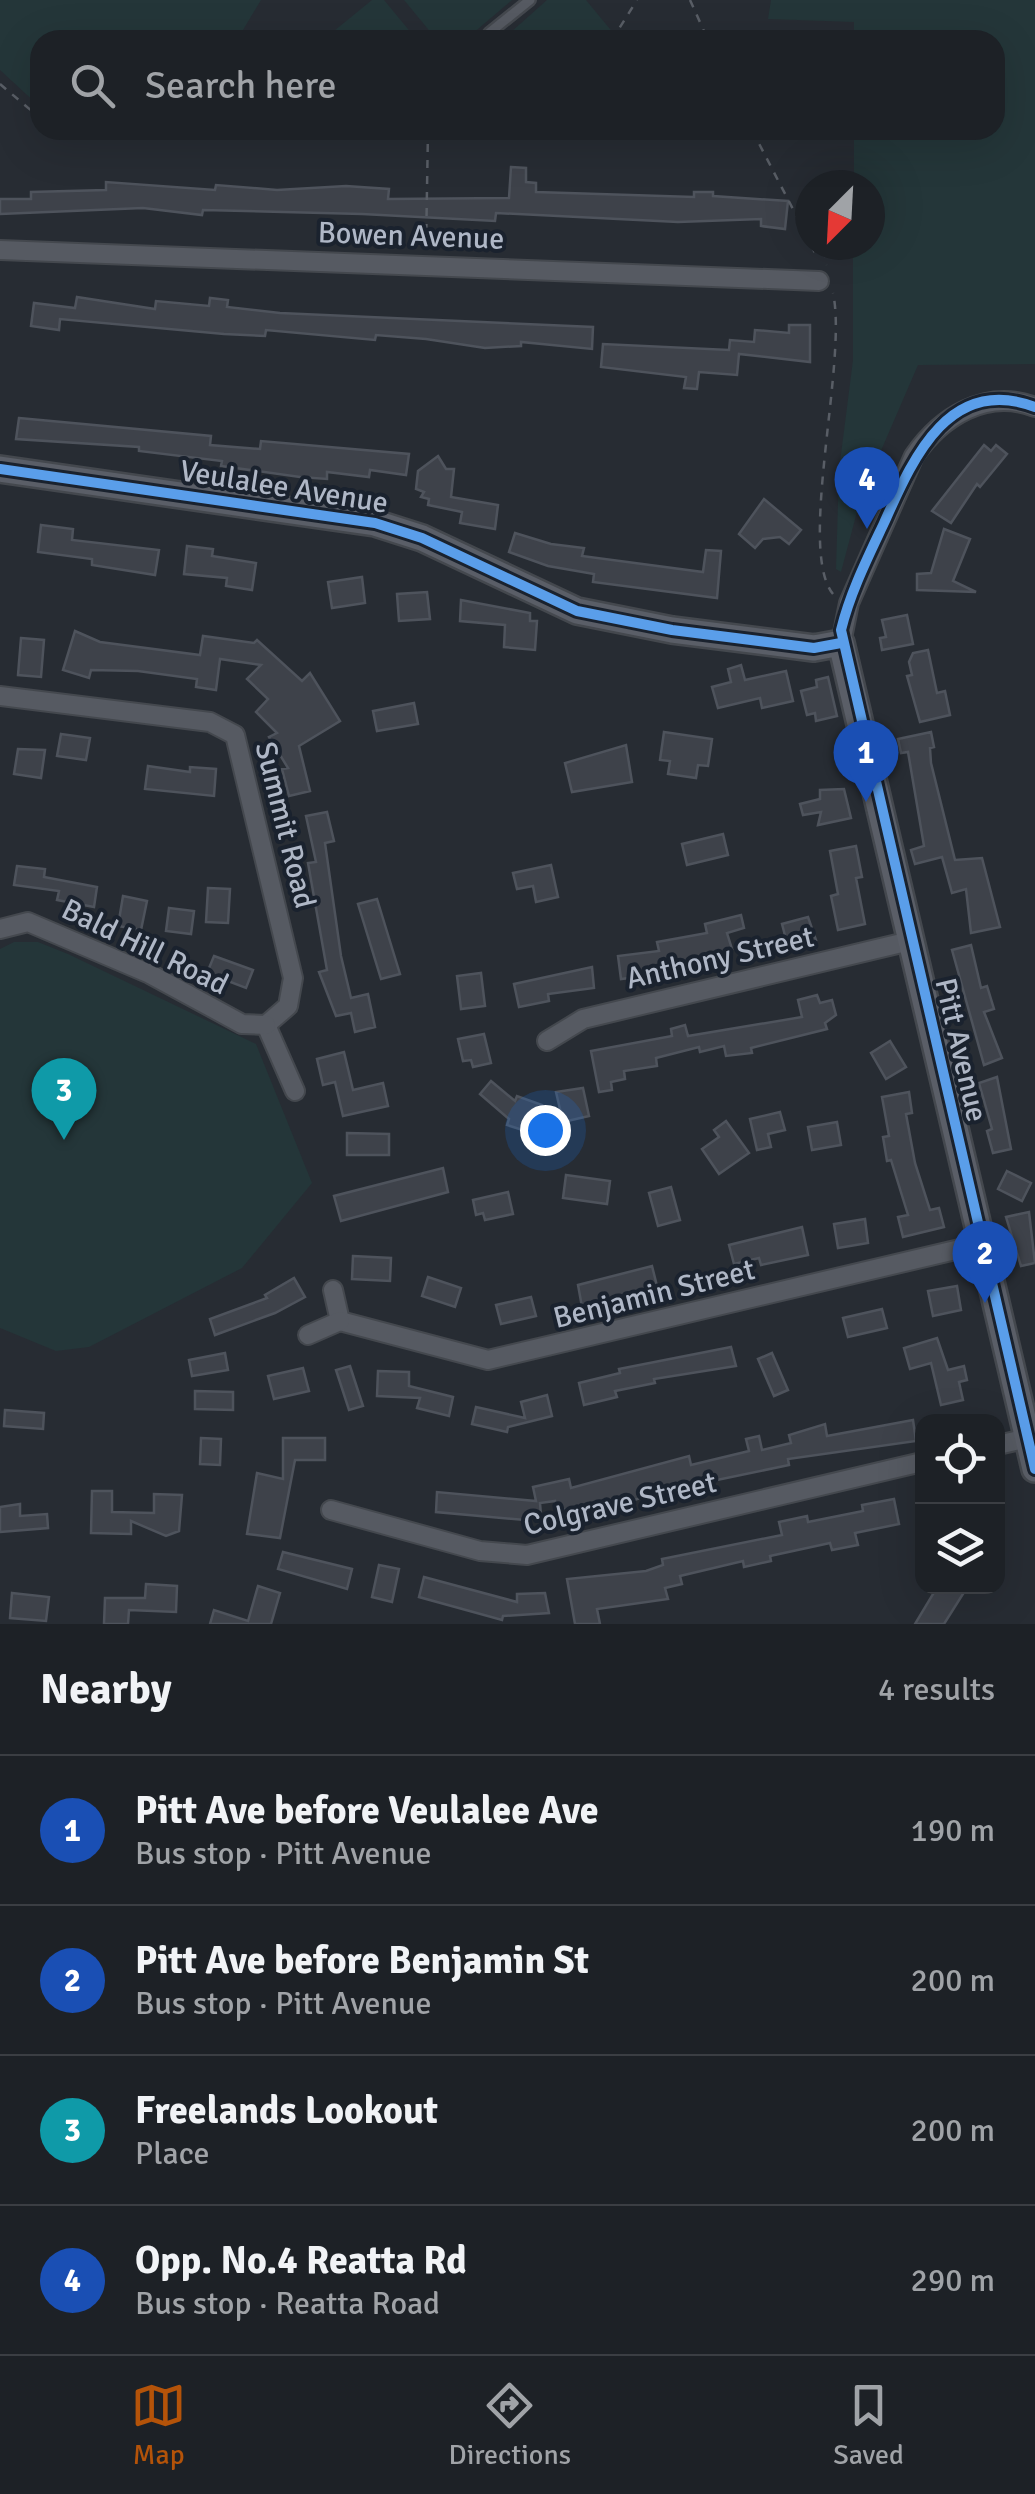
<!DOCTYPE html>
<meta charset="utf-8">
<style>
:root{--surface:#1d2126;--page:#2a2e32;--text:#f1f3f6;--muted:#a0a3a7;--line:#3b3e43;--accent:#b45309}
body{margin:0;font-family:Signika,sans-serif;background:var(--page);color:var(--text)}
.controls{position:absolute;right:30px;bottom:30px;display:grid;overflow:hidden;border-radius:20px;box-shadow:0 10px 40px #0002}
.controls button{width:90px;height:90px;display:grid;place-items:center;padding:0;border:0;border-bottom:2px solid var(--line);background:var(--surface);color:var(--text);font:50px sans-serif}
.compass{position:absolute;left:795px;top:170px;width:90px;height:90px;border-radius:50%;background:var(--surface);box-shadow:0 10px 40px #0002;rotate:204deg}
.you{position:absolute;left:545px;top:1130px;width:35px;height:35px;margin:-25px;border:8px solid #fff;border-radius:50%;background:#1a73e8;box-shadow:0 0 0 15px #1a73e833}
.badge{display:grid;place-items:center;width:65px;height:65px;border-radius:50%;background:var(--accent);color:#fff;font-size:32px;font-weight:700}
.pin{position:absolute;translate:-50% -82px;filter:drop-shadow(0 2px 5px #0008)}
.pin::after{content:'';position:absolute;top:52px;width:35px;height:30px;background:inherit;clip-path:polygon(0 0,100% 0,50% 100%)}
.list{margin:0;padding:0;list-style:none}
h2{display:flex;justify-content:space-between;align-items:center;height:130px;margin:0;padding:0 40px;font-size:42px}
h2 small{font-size:32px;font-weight:400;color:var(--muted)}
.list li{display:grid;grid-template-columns:65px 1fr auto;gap:30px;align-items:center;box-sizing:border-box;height:150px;padding:0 40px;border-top:2px solid var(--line)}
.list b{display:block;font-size:38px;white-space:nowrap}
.list p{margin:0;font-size:32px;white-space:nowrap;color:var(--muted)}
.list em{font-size:32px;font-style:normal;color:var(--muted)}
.icon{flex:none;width:55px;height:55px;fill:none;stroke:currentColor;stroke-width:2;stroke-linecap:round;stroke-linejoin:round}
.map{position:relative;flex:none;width:1035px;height:1624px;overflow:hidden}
.search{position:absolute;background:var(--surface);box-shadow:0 10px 40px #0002;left:30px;right:30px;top:30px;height:110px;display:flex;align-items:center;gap:25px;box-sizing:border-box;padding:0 35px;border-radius:30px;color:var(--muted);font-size:38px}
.sheet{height:730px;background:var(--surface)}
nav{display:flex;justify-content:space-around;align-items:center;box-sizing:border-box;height:140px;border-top:2px solid var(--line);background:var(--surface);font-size:28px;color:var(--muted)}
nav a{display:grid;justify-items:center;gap:5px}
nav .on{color:var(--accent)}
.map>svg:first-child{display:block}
.green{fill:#243639}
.building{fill:#3e424a;stroke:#4e535c;stroke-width:2.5}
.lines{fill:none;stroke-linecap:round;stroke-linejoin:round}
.lane-casing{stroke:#44484e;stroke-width:14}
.street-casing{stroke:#44484e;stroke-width:22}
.secondary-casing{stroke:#44484e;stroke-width:30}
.path{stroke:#595e66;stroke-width:2.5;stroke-dasharray:8 8;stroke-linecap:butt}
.lane{stroke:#565a62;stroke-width:9}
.street{stroke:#565a62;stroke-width:18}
.secondary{stroke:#5a5e67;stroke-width:25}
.cycleway-casing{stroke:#1a222e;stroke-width:16}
.cycleway{stroke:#5a9eea;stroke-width:10}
.labels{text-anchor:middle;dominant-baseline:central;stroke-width:8;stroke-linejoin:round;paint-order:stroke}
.street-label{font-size:30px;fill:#afb7c6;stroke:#1a222e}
</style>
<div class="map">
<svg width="1035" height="1624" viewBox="0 0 1035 1624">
<rect width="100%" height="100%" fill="#272c33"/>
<!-- green -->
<g class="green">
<path d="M 0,0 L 261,0 L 237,40 L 40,40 L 40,107 L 0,70 Z"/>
<path d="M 372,0 L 384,0 L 417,40 L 323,40 Z"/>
<path d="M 404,0 L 512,0 L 465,40 L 437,40 Z"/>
<path d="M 547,0 L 586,0 L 619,40 L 502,40 Z"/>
<path d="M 771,0 L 1035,0 L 1035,364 L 918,365 L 861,497 L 841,572 L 836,569 L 839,470 L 853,360 L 853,245 L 870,245 L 870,185 L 854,185 L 854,130 L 995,130 L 995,40 L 854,40 L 854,22 L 768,19 Z"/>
<path d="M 14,942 L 38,942 L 68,954 L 256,1044 L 312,1183 L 242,1268 L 89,1347 L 56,1351 L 0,1328 L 0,949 Z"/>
</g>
<!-- building -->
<g class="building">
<path d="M 511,167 L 526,168 L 526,182 L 536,183 L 536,192 L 694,197 L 694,192 L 713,192 L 713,196 L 788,201 L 785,229 L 761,226 L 761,219 L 678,222 L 496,213 L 495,221 L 362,214 L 203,210 L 202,215 L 143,208 L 0,214 L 0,199 L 31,199 L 31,192 L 106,190 L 106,182 L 215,190 L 216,185 L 277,190 L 346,186 L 389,189 L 388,199 L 509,198 Z"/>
<path d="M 77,297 L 155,309 L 156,301 L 209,306 L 210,298 L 228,300 L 227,307 L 280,313 L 593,327 L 592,349 L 521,342 L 521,346 L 485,348 L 426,339 L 376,335 L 375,340 L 266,330 L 265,336 L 224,334 L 60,319 L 59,330 L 31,326 L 34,303 L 75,308 Z"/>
<path d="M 789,325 L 810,325 L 810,362 L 739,354 L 737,375 L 699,372 L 697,389 L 684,388 L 686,377 L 601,367 L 603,344 L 729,350 L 730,340 L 754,342 L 755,330 L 789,333 Z"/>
<path d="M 19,418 L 211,436 L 210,445 L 260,449 L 261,441 L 409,454 L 406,475 L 370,470 L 369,477 L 327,472 L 327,479 L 300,477 L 221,466 L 222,461 L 139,451 L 139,447 L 16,439 Z"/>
<path d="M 984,445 L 991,451 L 996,445 L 1007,454 L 980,487 L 977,484 L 951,523 L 932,511 Z"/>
<path d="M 438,456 L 446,469 L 454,469 L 451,497 L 498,505 L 495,529 L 460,523 L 462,512 L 428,505 L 429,499 L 421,497 L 424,492 L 416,489 L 418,471 Z"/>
<path d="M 764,499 L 801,530 L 789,544 L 780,537 L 763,539 L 755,548 L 739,534 Z"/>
<path d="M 41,525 L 73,529 L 72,540 L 159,550 L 155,575 L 92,565 L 92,559 L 38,552 Z"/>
<path d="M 944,529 L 970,539 L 953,581 L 976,592 L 917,590 L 917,574 L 931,573 Z"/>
<path d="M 515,533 L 551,544 L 584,548 L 582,556 L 703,572 L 706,550 L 721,551 L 717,598 L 593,582 L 594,574 L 548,566 L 509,552 Z"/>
<path d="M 187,546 L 213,549 L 212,556 L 256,563 L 252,590 L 226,586 L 227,578 L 184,574 Z"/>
<path d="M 362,577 L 365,603 L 332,608 L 328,582 Z"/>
<path d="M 427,592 L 430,619 L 399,621 L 397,594 Z"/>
<path d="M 461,600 L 530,613 L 530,621 L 537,621 L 535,650 L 504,647 L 505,625 L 460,621 Z"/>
<path d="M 907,615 L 913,644 L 882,650 L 880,638 L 886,637 L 882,620 Z"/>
<path d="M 75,631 L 100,642 L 200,655 L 203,636 L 254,643 L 257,640 L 302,681 L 310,673 L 340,721 L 299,746 L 310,791 L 289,796 L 282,769 L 288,768 L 269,737 L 277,733 L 256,712 L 268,699 L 247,679 L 261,665 L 220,659 L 216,690 L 196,687 L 197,679 L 138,671 L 91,670 L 89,678 L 63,670 Z"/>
<path d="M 21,638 L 44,640 L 41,677 L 18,675 Z"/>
<path d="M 928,650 L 937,693 L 945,691 L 950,715 L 920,722 L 907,676 L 912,675 L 909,662 L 913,653 Z"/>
<path d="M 741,665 L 745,680 L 786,671 L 793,701 L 762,708 L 760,698 L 718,708 L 712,687 L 731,682 L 728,669 Z"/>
<path d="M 828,677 L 837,716 L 816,721 L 815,713 L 807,715 L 801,691 L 817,687 L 816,680 Z"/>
<path d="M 414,703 L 418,724 L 377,731 L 373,711 Z"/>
<path d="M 664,732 L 712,739 L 708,766 L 698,765 L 696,778 L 668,774 L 670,761 L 660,760 Z"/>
<path d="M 931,732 L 934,747 L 930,748 L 931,763 L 955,860 L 982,858 L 1000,927 L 971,933 L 966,889 L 952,893 L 942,857 L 915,864 L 911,850 L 924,846 L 908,752 L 901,753 L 898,739 Z"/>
<path d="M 61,734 L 90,738 L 86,760 L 57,756 Z"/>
<path d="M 626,745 L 632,782 L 572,792 L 565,763 Z"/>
<path d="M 18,749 L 45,750 L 41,778 L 14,774 Z"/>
<path d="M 148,766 L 190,772 L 190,767 L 216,769 L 214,796 L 145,789 Z"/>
<path d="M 844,789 L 851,818 L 818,825 L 821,812 L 803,815 L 800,804 L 820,799 L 820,790 Z"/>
<path d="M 327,812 L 334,841 L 325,843 L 341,956 L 351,998 L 368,994 L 375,1027 L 355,1032 L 351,1013 L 336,1016 L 319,972 L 327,970 L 308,863 L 316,862 L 306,816 Z"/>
<path d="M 723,834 L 728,855 L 687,865 L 682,844 Z"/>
<path d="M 856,846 L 862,877 L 856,878 L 865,924 L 838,930 L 831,896 L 838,894 L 830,851 Z"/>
<path d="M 551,865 L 558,897 L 536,902 L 533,886 L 517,889 L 513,873 Z"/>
<path d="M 17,866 L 45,869 L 44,877 L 97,887 L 94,907 L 57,900 L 59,891 L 14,885 Z"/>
<path d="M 208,888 L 230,889 L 228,923 L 206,922 Z"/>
<path d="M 123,896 L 147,901 L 141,930 L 118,926 Z"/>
<path d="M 377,899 L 400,974 L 381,979 L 358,904 Z"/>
<path d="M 169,908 L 194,911 L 191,934 L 166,931 Z"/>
<path d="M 741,915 L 744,928 L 727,933 L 732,949 L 653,969 L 653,975 L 621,979 L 618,956 L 659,951 L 657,942 L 707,933 L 705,924 Z"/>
<path d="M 808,917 L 816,940 L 788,947 L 782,924 Z"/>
<path d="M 971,945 L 981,988 L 987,986 L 994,1009 L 984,1012 L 1002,1058 L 984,1065 L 952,950 Z"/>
<path d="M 214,956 L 253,970 L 246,988 L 207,973 Z"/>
<path d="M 592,967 L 594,988 L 548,994 L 549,1001 L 519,1007 L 514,984 Z"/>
<path d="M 481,973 L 485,1006 L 461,1009 L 457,976 Z"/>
<path d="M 817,995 L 820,1003 L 832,1000 L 836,1015 L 825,1023 L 827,1029 L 751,1048 L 752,1053 L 726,1056 L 724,1046 L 700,1052 L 699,1047 L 656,1058 L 657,1066 L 624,1071 L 625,1079 L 611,1082 L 612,1090 L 599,1092 L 591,1051 L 672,1036 L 671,1029 L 685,1025 L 688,1036 L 802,1017 L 798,1000 Z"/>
<path d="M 484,1034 L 491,1063 L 473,1067 L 471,1060 L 463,1061 L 458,1039 Z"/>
<path d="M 890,1041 L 906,1067 L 886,1079 L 871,1053 Z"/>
<path d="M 344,1052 L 353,1090 L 383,1083 L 388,1106 L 343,1116 L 335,1082 L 323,1085 L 317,1059 Z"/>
<path d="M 997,1077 L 1011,1149 L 993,1153 L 987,1131 L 992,1129 L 979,1083 Z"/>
<path d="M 491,1081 L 515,1101 L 517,1096 L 542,1105 L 532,1133 L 507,1125 L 509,1119 L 480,1094 Z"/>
<path d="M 583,1088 L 589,1116 L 563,1122 L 556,1092 Z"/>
<path d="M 909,1092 L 912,1113 L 906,1114 L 915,1163 L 930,1210 L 939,1208 L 944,1227 L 903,1237 L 898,1217 L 908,1215 L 891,1160 L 887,1161 L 883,1137 L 889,1136 L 882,1097 Z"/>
<path d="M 780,1112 L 785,1130 L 768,1134 L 771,1147 L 757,1150 L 750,1119 Z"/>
<path d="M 726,1121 L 749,1153 L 719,1174 L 702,1149 L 719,1137 L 714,1130 Z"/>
<path d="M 837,1122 L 841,1145 L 812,1150 L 808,1127 Z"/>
<path d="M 347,1133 L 389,1134 L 389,1155 L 347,1155 Z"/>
<path d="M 443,1168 L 448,1192 L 341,1221 L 334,1196 Z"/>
<path d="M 1007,1171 L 1031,1183 L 1022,1201 L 998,1189 Z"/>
<path d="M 566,1175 L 610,1181 L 607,1204 L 563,1198 Z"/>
<path d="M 671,1187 L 680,1220 L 658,1226 L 649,1193 Z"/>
<path d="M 508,1192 L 513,1214 L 485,1220 L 483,1213 L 476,1215 L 473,1200 Z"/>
<path d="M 1029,1212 L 1035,1263 L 1021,1266 L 1006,1217 Z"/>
<path d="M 865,1219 L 868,1243 L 838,1248 L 834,1224 Z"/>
<path d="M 802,1227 L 808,1255 L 761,1265 L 759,1258 L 734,1264 L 729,1245 Z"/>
<path d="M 353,1256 L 391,1258 L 390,1281 L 352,1279 Z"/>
<path d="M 652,1266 L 658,1290 L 582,1307 L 578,1285 Z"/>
<path d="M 428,1277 L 461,1288 L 455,1307 L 422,1296 Z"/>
<path d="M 294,1278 L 305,1297 L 275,1313 L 215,1335 L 210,1319 L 267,1298 L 265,1295 Z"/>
<path d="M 957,1286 L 961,1310 L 933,1316 L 928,1291 Z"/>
<path d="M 531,1297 L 536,1316 L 501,1324 L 496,1305 Z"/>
<path d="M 882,1309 L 887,1328 L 848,1337 L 843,1318 Z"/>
<path d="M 937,1338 L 948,1370 L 964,1366 L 967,1380 L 959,1382 L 963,1400 L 941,1405 L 931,1363 L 910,1369 L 904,1348 Z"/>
<path d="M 731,1347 L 736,1366 L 654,1379 L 655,1383 L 615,1391 L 617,1397 L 584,1405 L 579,1383 L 620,1373 L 619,1369 Z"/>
<path d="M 225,1353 L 228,1370 L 192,1376 L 189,1360 Z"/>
<path d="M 772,1353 L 788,1390 L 774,1396 L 758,1359 Z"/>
<path d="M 350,1366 L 363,1406 L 349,1410 L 336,1370 Z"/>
<path d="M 303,1368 L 309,1391 L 274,1399 L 268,1376 Z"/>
<path d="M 378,1371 L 409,1372 L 409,1386 L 453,1397 L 449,1416 L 417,1408 L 420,1398 L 377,1396 Z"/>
<path d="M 195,1391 L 233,1392 L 233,1410 L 195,1409 Z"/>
<path d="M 547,1395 L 552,1416 L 508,1427 L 507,1432 L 472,1424 L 476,1407 L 525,1418 L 521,1402 Z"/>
<path d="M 5,1410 L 44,1413 L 43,1429 L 4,1426 Z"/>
<path d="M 913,1420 L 916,1441 L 788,1459 L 789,1465 L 712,1481 L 711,1477 L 631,1501 L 630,1497 L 556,1511 L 555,1501 L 540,1503 L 541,1515 L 525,1520 L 436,1512 L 437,1492 L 536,1501 L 533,1487 L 569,1479 L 571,1488 L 689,1456 L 691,1465 L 749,1451 L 746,1439 L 759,1436 L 762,1450 L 791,1443 L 789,1435 L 825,1424 L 827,1436 Z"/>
<path d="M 201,1438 L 221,1439 L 220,1465 L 200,1464 Z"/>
<path d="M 283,1438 L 325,1438 L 325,1460 L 295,1460 L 280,1538 L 247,1534 L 257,1473 L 283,1479 Z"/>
<path d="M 92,1491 L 112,1491 L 112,1512 L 154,1513 L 154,1494 L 182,1495 L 179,1531 L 166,1536 L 131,1521 L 131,1534 L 91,1533 Z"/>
<path d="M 894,1499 L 899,1524 L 855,1533 L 858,1545 L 832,1550 L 830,1543 L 770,1556 L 771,1561 L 744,1567 L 743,1561 L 680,1576 L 682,1584 L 665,1588 L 668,1599 L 597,1609 L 600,1624 L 575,1624 L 567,1579 L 646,1571 L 663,1565 L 662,1559 L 782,1535 L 779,1522 L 807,1516 L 808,1522 L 863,1511 L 862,1505 Z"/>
<path d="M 20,1504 L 20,1516 L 47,1514 L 48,1528 L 0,1532 L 0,1507 Z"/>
<path d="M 283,1552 L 352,1569 L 347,1589 L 278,1569 Z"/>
<path d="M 379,1565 L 399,1569 L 392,1602 L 372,1597 Z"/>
<path d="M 424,1577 L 517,1602 L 517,1594 L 545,1593 L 549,1613 L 503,1616 L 502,1620 L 419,1597 Z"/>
<path d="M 146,1584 L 177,1586 L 176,1612 L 129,1610 L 128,1624 L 104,1624 L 105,1598 L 145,1598 Z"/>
<path d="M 258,1586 L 280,1593 L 271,1624 L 210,1624 L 214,1610 L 248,1621 Z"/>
<path d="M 944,1586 L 968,1586 L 944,1624 L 915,1624 L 936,1589 L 941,1591 Z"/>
<path d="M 12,1593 L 49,1597 L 46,1621 L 10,1618 Z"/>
</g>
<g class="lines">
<!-- lane casing -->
<g class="lane-casing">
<path id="lane" d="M 489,33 L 530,0"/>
</g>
<!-- street casing -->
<g class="street-casing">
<g id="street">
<path d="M 0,250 L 819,281"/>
<path d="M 841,643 L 849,603 L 914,456 C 941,417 986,388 1035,407"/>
<path d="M 0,696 L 210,722 L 235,735 L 293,978 L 288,1006 L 266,1025 L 295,1091"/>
<path d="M 0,929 L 28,922 L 150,974 L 242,1024 L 266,1025"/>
<path d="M 547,1041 L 583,1019 L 910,941"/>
<path d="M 333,1290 L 340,1321 L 488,1360 L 981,1244"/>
<path d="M 308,1335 L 340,1321"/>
<path d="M 998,1445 L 1028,1438"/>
<path d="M 331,1510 L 480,1551 L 527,1555 L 922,1462"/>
</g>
</g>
<!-- secondary casing -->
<g class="secondary-casing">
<path id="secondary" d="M 0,469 L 375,523 L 422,538 L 577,611 L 672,630 L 814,648 L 841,643 L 1035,1469"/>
</g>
<!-- path -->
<g class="path">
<path d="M 690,0 L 708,40"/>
<path d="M 624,40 L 617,32 L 637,0"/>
<path d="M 0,84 L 40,118"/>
<path d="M 752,130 L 810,242"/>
<path d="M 811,245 L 815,253 L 825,252 L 827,265"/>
<path d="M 426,248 L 428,130"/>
<path d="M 833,594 C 797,550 848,361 833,293"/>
</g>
<!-- lane -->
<use href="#lane" class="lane"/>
<!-- street -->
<use href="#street" class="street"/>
<!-- secondary -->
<use href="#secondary" class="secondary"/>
<!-- cycleway casing -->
<g class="cycleway-casing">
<g id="cycleway">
<path d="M 1035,407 C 948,374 912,461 884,523 C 868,557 850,593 841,630 L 1035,1469"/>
<path d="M 0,469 L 375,523 L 422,538 L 577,611 L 672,630 L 814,648 L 841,643"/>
</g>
</g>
<!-- cycleway -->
<use href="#cycleway" class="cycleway"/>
</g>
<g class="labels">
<!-- street labels -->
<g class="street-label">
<text transform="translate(411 236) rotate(2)">Bowen Avenue</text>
<text transform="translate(284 487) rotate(9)">Veulalee Avenue</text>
<text transform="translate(285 825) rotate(76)">Summit Road</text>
<text transform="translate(145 947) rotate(26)">Bald Hill Road</text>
<text transform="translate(720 958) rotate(-13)">Anthony Street</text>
<text transform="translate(961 1050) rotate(77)">Pitt Avenue</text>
<text transform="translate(654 1294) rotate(-14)">Benjamin Street</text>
<text transform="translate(620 1504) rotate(-13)">Colgrave Street</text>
</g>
</g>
</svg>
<div class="controls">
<button><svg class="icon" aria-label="locate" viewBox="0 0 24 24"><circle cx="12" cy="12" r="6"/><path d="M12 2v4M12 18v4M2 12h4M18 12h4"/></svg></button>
<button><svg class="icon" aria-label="layers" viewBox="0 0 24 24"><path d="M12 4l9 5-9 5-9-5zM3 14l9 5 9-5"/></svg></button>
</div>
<svg class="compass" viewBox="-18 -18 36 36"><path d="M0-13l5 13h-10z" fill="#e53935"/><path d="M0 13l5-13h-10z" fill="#a0a3a7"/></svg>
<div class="you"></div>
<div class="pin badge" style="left:866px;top:802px;background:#1a4fb4">1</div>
<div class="pin badge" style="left:985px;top:1303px;background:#1a4fb4">2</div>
<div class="pin badge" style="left:64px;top:1140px;background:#0f9aa8">3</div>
<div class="pin badge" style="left:867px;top:529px;background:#1a4fb4">4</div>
<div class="search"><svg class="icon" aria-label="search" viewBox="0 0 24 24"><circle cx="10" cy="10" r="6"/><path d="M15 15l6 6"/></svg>Search here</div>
</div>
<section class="sheet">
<h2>Nearby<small>4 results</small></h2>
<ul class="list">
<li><span class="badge" style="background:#1a4fb4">1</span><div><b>Pitt Ave before Veulalee Ave</b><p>Bus stop · Pitt Avenue</p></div><em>190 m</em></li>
<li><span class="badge" style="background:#1a4fb4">2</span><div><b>Pitt Ave before Benjamin St</b><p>Bus stop · Pitt Avenue</p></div><em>200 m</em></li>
<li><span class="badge" style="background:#0f9aa8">3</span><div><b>Freelands Lookout</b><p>Place</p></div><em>200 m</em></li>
<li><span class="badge" style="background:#1a4fb4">4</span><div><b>Opp. No.4 Reatta Rd</b><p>Bus stop · Reatta Road</p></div><em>290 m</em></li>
</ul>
</section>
<nav>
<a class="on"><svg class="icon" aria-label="map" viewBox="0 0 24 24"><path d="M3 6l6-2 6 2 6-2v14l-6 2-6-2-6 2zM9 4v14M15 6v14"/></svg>Map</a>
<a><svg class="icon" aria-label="directions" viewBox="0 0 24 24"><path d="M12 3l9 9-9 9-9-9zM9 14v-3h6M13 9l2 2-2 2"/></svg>Directions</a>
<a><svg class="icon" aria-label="saved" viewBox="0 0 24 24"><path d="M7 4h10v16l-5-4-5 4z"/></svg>Saved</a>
</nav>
